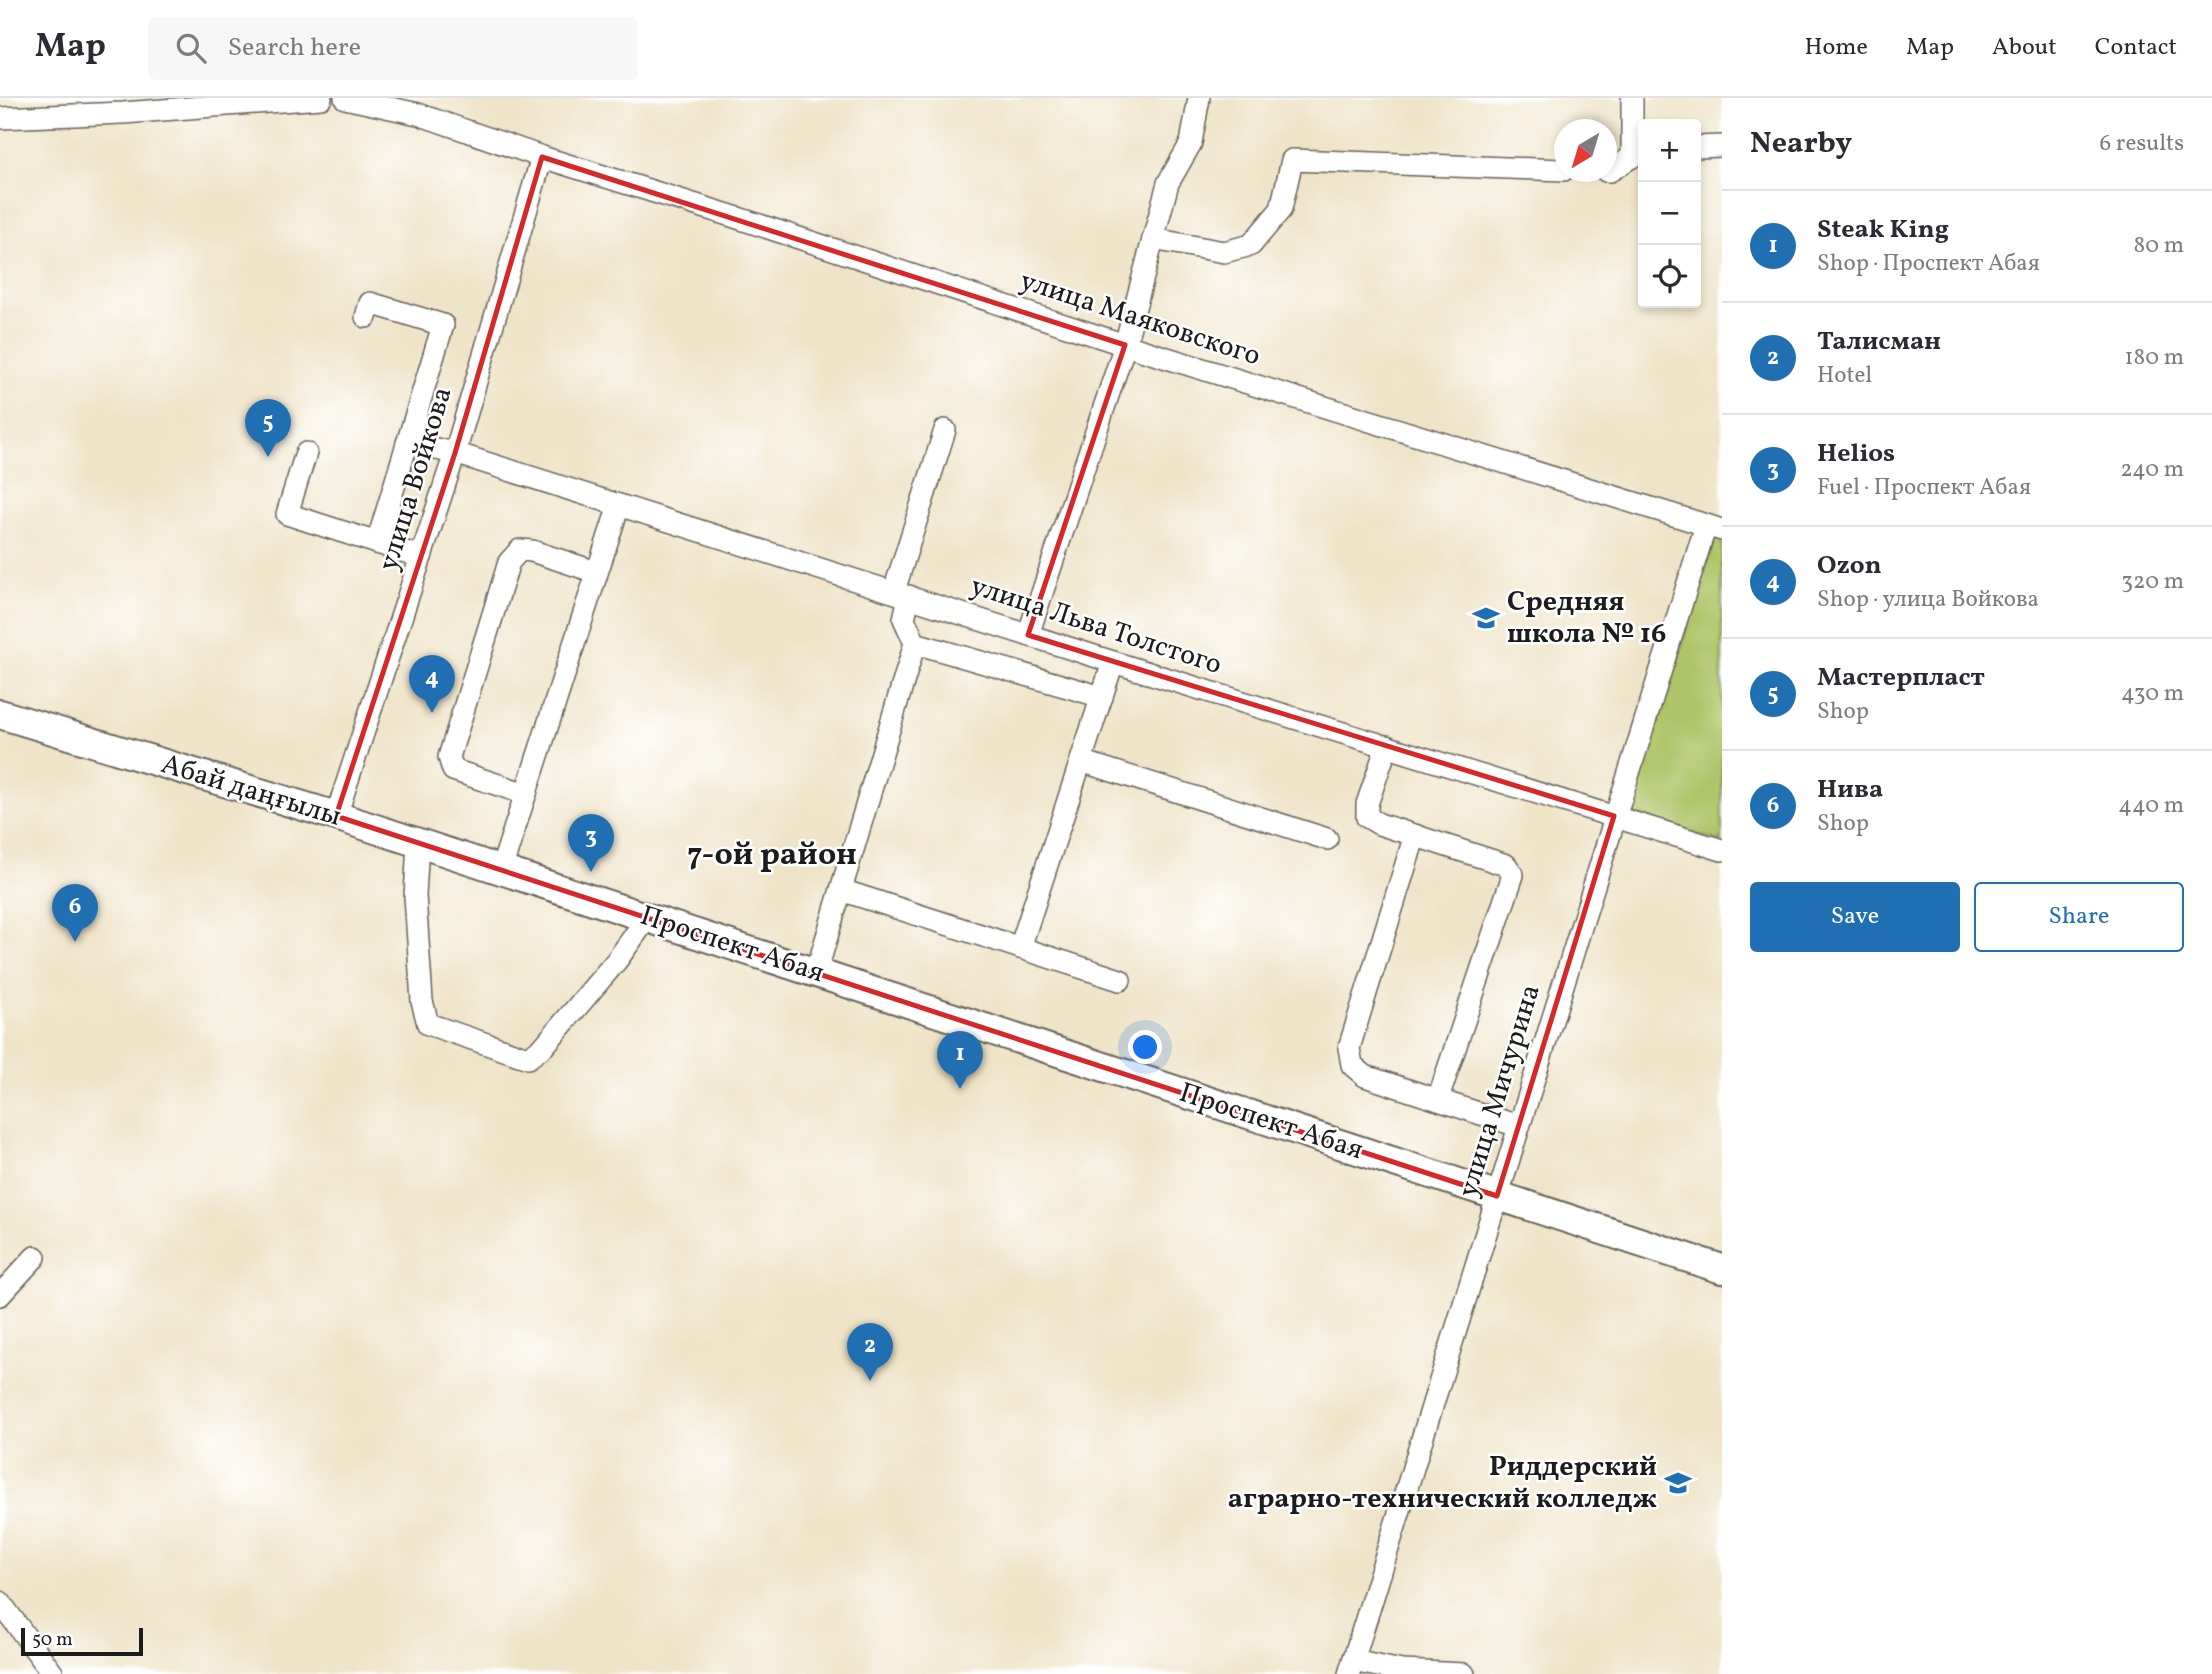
<!DOCTYPE html>
<meta charset="utf-8">
<style>
:root{--surface:#fff;--page:#f7f7f7;--text:#2b2b33;--muted:#7c7c81;--line:#e1e1e2;--accent:#1f6fb2}
body{margin:0;font-family:Vollkorn,serif;background:var(--page);color:var(--text)}
.controls{position:absolute;right:21px;top:21px;display:grid;overflow:hidden;border-radius:7px;box-shadow:0 4px 10px #0003}
.controls button{width:63px;height:63px;display:grid;place-items:center;padding:0;border:0;border-bottom:2px solid var(--line);background:var(--surface);color:var(--text);font:35px sans-serif}
.compass{position:absolute;left:1554px;top:21px;width:63px;height:63px;border-radius:50%;background:var(--surface);box-shadow:0 4px 10px #0003;rotate:218deg}
.scale{position:absolute;left:21px;bottom:18px;width:122px;box-sizing:border-box;padding-left:7px;border:4px solid #1c1c1c;border-top:0;font-size:19px;line-height:24px;white-space:nowrap;color:#1c1c1c;-webkit-text-stroke:5px #fff;paint-order:stroke}
.you{position:absolute;left:1146px;top:950px;width:24px;height:24px;margin:-18px;border:5px solid #fff;border-radius:50%;background:#1a73e8;box-shadow:0 0 0 10px #1a73e833}
.badge{display:grid;place-items:center;width:46px;height:46px;border-radius:50%;background:var(--accent);color:#fff;font-size:23px;font-weight:700}
.pin{position:absolute;translate:-50% -58px;filter:drop-shadow(0 2px 4px #0008)}
.pin::after{content:'';position:absolute;top:37px;width:24px;height:21px;background:inherit;clip-path:polygon(0 0,100% 0,50% 100%)}
.list{margin:0;padding:0;list-style:none}
h2{display:flex;justify-content:space-between;align-items:center;height:91px;margin:0;padding:0 28px;font-size:30px}
h2 small{font-size:23px;font-weight:400;color:var(--muted)}
.list li{display:grid;grid-template-columns:46px 1fr auto;gap:21px;align-items:center;box-sizing:border-box;height:112px;padding:0 28px;border-top:2px solid var(--line)}
.list b{display:block;font-size:26px;white-space:nowrap}
.list p{margin:0;font-size:23px;white-space:nowrap;color:var(--muted)}
.list em{font-size:23px;font-style:normal;color:var(--muted)}
.actions{display:flex;gap:14px;padding:21px 28px}
.actions a{flex:1;padding:16px 0;border:2px solid var(--accent);border-radius:7px;text-align:center;font-size:24px;color:var(--accent)}
.actions .main{background:var(--accent);color:#fff}
.icon{flex:none;width:38px;height:38px;fill:none;stroke:currentColor;stroke-width:2;stroke-linecap:round;stroke-linejoin:round}
.map{position:relative;flex:none;width:1722px;height:1576px;overflow:hidden}
header{display:flex;align-items:center;gap:42px;box-sizing:border-box;height:98px;padding:0 35px;background:var(--surface);border-bottom:2px solid var(--line)}
header strong{font-size:33px}
nav{display:flex;gap:38px;margin-inline-start:auto;font-size:24px}
.search{width:490px;height:63px;background:var(--page);display:flex;align-items:center;gap:18px;box-sizing:border-box;padding:0 24px;border-radius:7px;color:var(--muted);font-size:26px}
main{display:flex}
aside{flex:1;background:var(--surface)}
.map>svg:first-child{display:block}
.green{fill:#afc468;stroke:#667042;stroke-width:2}
.lines{fill:none;stroke-linecap:round;stroke-linejoin:round}
.minor-casing{stroke:#666258;stroke-width:24}
.major-casing{stroke:#666258;stroke-width:32}
.minor{stroke:#fff;stroke-width:21}
.major{stroke:#fff;stroke-width:28}
.marked{fill:none;stroke:#d62828;stroke-width:5;stroke-linejoin:round}
.labels{text-anchor:middle;dominant-baseline:central;stroke-width:5;stroke-linejoin:round;paint-order:stroke}
.street-label{font-size:28px;fill:#1c1c1c;stroke:#fff}
.poi-label{font-size:28px;font-weight:bold;fill:#1c1c1c;stroke:#fff;text-anchor:start}
.quarter-label{font-size:32px;font-weight:bold;fill:#1c1c1c;stroke:#fff}
</style>
<header>
<strong>Map</strong>
<div class="search"><svg class="icon" aria-label="search" viewBox="0 0 24 24"><circle cx="10" cy="10" r="6"/><path d="M15 15l6 6"/></svg>Search here</div>
<nav><a>Home</a><a>Map</a><a>About</a><a>Contact</a></nav>
</header>
<main>
<div class="map">
<svg width="1722" height="1576" viewBox="0 0 1722 1576">
<rect width="100%" height="100%" fill="#fff"/>
<filter id="ink" filterUnits="userSpaceOnUse"><feTurbulence type="fractalNoise" baseFrequency=".0143" numOctaves="2"/><feDisplacementMap in="SourceGraphic" scale="14" xChannelSelector="R" yChannelSelector="G"/><feConvolveMatrix kernelMatrix="1 2 1 2 8 2 1 2 1" color-interpolation-filters="sRGB"/></filter>
<filter id="wash" filterUnits="userSpaceOnUse"><feTurbulence type="fractalNoise" baseFrequency=".00686" numOctaves="4" result="noise"/><feDisplacementMap in="SourceGraphic" scale="28" xChannelSelector="R" yChannelSelector="G"/><feGaussianBlur stdDeviation="1.57" result="paint"/><feColorMatrix in="noise" values="0 0 0 0 0 0 0 0 0 0 0 0 0 0 0 0 0 1.4 0 .05"/><feComposite in="paint" operator="in"/></filter>
<g filter="url(#wash)">
<rect width="100%" height="100%" fill="#f0e4c8"/>
<!-- green -->
<path class="green" d="M 1715,438 L 1722,440 L 1722,745 L 1629,715 Z"/>
</g>
<g filter="url(#ink)">
<g class="lines">
<!-- minor casing -->
<g class="minor-casing">
<g id="minor">
<path d="M 345,0 L 418,16 L 542,59 L 738,120 L 1125,247 L 1722,432"/>
<path d="M 0,20 L 123,15 L 321,0"/>
<path d="M 1696,49 L 1722,48"/>
<path d="M 1632,59 L 1632,0"/>
<path d="M 1606,73 L 1610,73 L 1641,53"/>
<path d="M 1153,141 L 1224,154 L 1251,147 L 1281,111 L 1292,62 L 1564,72"/>
<path d="M 366,219 L 370,205 L 443,227 L 377,445"/>
<path d="M 407,345 L 455,355 L 1113,564 L 1722,752"/>
<path d="M 306,355 L 287,416 L 421,459"/>
<path d="M 894,493 L 945,332"/>
<path d="M 909,498 L 904,521 L 915,545 L 1102,599"/>
<path d="M 1028,537 L 1125,247 L 1168,85 L 1191,45 L 1199,0"/>
<path d="M 1387,648 L 1367,706 L 1367,719 L 1379,726 L 1506,767 L 1513,777 L 1438,1001"/>
<path d="M 1081,663 L 1327,741"/>
<path d="M 526,696 L 453,672 L 449,659 L 509,464 L 520,452 L 532,453 L 596,474"/>
<path d="M 336,718 L 455,355 L 542,59"/>
<path d="M 1415,737 L 1349,950 L 1352,967 L 1365,978 L 1518,1028"/>
<path d="M 418,745 L 415,798 L 422,903 L 428,926 L 528,960 L 544,948 L 617,862 L 647,820"/>
<path d="M 501,772 L 619,407"/>
<path d="M 841,792 L 1120,882"/>
<path d="M 1020,850 L 1113,564"/>
<path d="M 816,875 L 915,545"/>
<path d="M 0,1197 L 35,1159"/>
<path d="M 0,1504 L 53,1576"/>
<path d="M 1353,1563 L 1402,1573 L 1464,1576"/>
<path d="M 1349,1576 L 1706,427"/>
</g>
</g>
<!-- major casing -->
<g class="major-casing">
<path id="major" d="M 0,616 L 336,718 L 1722,1171"/>
</g>
<!-- minor -->
<use href="#minor" class="minor"/>
<!-- major -->
<use href="#major" class="major"/>
</g>
</g>
<!-- marked area -->
<path class="marked" d="M 542,59 L 1125,247 L 1028,537 L 1614,718 L 1497,1098 L 336,718 L 455,355 Z"/>
<!-- icons -->
<defs>
<g id="school-bare" transform="scale(2.1)"><path d="M0-5L7-2L0 1L-7-2ZM-4 1L0 2.5L4 1V4Q0 6-4 4Z" fill="#1f6fb2" stroke="#fff" stroke-width="2.5" paint-order="stroke"/></g>
<g id="university-bare" transform="scale(2.1)"><path d="M0-5L7-2L0 1L-7-2ZM-4 1L0 2.5L4 1V4Q0 6-4 4Z" fill="#1f6fb2" stroke="#fff" stroke-width="2.5" paint-order="stroke"/></g>
</defs>
<g fill-rule="evenodd">
<use href="#school-bare" x="1486" y="520"/>
<use href="#university-bare" x="1678" y="1385"/>
</g>
<g class="labels">
<!-- street labels -->
<g class="street-label">
<text transform="translate(1140 221) rotate(18)">улица Маяковского</text>
<text transform="translate(416 381) rotate(-73)">улица Войкова</text>
<text transform="translate(1096 528) rotate(18)">улица Льва Толстого</text>
<text transform="translate(251 693) rotate(17)">Абай даңғылы</text>
<text transform="translate(732 847) rotate(18)">Проспект Абая</text>
<text transform="translate(1500 993) rotate(-73)">улица Мичурина</text>
<text transform="translate(1271 1024) rotate(18)">Проспект Абая</text>
</g>
<!-- poi labels -->
<g class="poi-label">
<text x="1507" y="504">Средняя<tspan x="1507" dy="32">школа № 16</tspan></text>
<text x="1657" y="1369" text-anchor="end">Риддерский<tspan x="1657" dy="32">аграрно-технический колледж</tspan></text>
</g>
<!-- quarter labels -->
<g class="quarter-label">
<text x="772" y="758">7-ой район</text>
</g>
</g>
</svg>
<div class="controls">
<button>+</button>
<button>−</button>
<button><svg class="icon" aria-label="locate" viewBox="0 0 24 24"><circle cx="12" cy="12" r="6"/><path d="M12 2v4M12 18v4M2 12h4M18 12h4"/></svg></button>
</div>
<svg class="compass" viewBox="-18 -18 36 36"><path d="M0-13l5 13h-10z" fill="#e53935"/><path d="M0 13l5-13h-10z" fill="#7c7c81"/></svg>
<div class="scale">50 m</div>
<div class="you"></div>
<div class="pin badge" style="left:960px;top:991px">1</div>
<div class="pin badge" style="left:870px;top:1283px">2</div>
<div class="pin badge" style="left:591px;top:774px">3</div>
<div class="pin badge" style="left:432px;top:615px">4</div>
<div class="pin badge" style="left:268px;top:359px">5</div>
<div class="pin badge" style="left:75px;top:844px">6</div>
</div>
<aside>
<h2>Nearby<small>6 results</small></h2>
<ul class="list">
<li><span class="badge">1</span><div><b>Steak King</b><p>Shop · Проспект Абая</p></div><em>80 m</em></li>
<li><span class="badge">2</span><div><b>Талисман</b><p>Hotel</p></div><em>180 m</em></li>
<li><span class="badge">3</span><div><b>Helios</b><p>Fuel · Проспект Абая</p></div><em>240 m</em></li>
<li><span class="badge">4</span><div><b>Ozon</b><p>Shop · улица Войкова</p></div><em>320 m</em></li>
<li><span class="badge">5</span><div><b>Мастерпласт</b><p>Shop</p></div><em>430 m</em></li>
<li><span class="badge">6</span><div><b>Нива</b><p>Shop</p></div><em>440 m</em></li>
</ul>
<div class="actions"><a class="main">Save</a><a>Share</a></div>
</aside>
</main>
